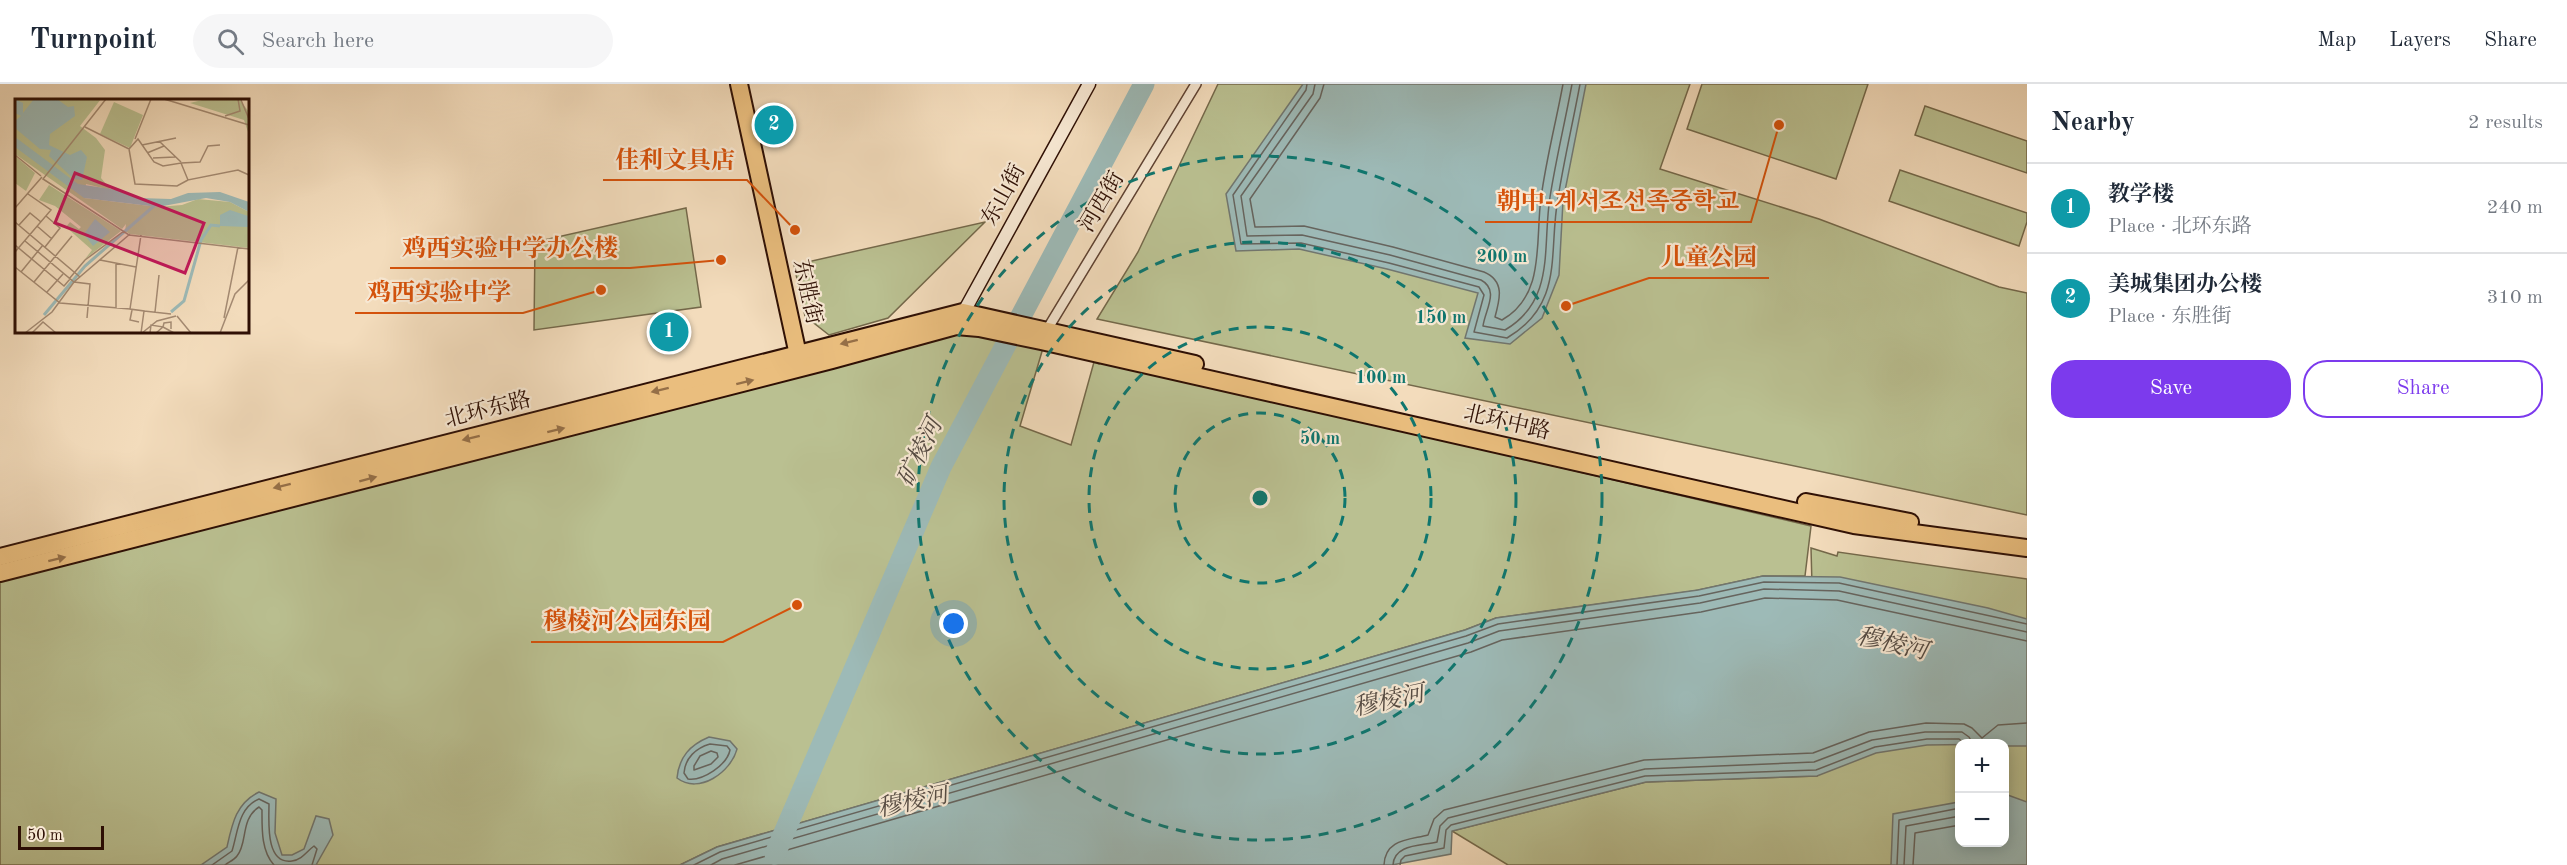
<!DOCTYPE html>
<meta charset="utf-8">
<style>
:root{--surface:#fff;--page:#f6f6f7;--text:#1f2937;--muted:#747a83;--line:#e0e1e3;--accent:#7c3aed}
body{margin:0;font-family:"Old Standard TT","Noto Serif SC","Noto Serif KR",serif;background:var(--page);color:var(--text)}
.controls{position:absolute;right:18px;bottom:18px;display:grid;overflow:hidden;border-radius:12px;box-shadow:0 3px 15px #0003}
.controls button{width:54px;height:54px;display:grid;place-items:center;padding:0;border:0;border-bottom:2px solid var(--line);background:var(--surface);color:var(--text);font:30px sans-serif}
.scale{position:absolute;left:18px;bottom:15px;width:86px;box-sizing:border-box;padding-left:6px;border:3px solid #2e0f04;border-top:0;font-size:16px;line-height:21px;white-space:nowrap;color:#2e0f04;-webkit-text-stroke:4px #f7e8d3;paint-order:stroke}
.you{position:absolute;left:954px;top:540px;width:21px;height:21px;margin:-15px;border:4px solid #fff;border-radius:50%;background:#1a73e8;box-shadow:0 0 0 9px #1a73e833}
.badge{display:grid;place-items:center;width:39px;height:39px;border-radius:50%;background:var(--accent);color:#fff;font-size:20px;font-weight:700}
.pin{position:absolute;translate:-50% -50%;border:3px solid #fff;box-shadow:0 2px 6px #0006}
.list{margin:0;padding:0;list-style:none}
h2{display:flex;justify-content:space-between;align-items:center;height:78px;margin:0;padding:0 24px;font-size:26px}
h2 small{font-size:20px;font-weight:400;color:var(--muted)}
.list li{display:grid;grid-template-columns:39px 1fr auto;gap:18px;align-items:center;box-sizing:border-box;height:90px;padding:0 24px;border-top:2px solid var(--line)}
.list b{display:block;font-size:22px;white-space:nowrap}
.list p{margin:0;font-size:20px;white-space:nowrap;color:var(--muted)}
.list em{font-size:20px;font-style:normal;color:var(--muted)}
.actions{display:flex;gap:12px;padding:18px 24px}
.actions a{flex:1;padding:14px 0;border:2px solid var(--accent);border-radius:24px;text-align:center;font-size:21px;color:var(--accent)}
.actions .main{background:var(--accent);color:#fff}
.icon{flex:none;width:33px;height:33px;fill:none;stroke:currentColor;stroke-width:2;stroke-linecap:round;stroke-linejoin:round}
.map{position:relative;flex:none;width:2027px;height:781px;overflow:hidden}
header{display:flex;align-items:center;gap:36px;box-sizing:border-box;height:84px;padding:0 30px;background:var(--surface);border-bottom:2px solid var(--line)}
header strong{font-size:28px}
nav{display:flex;gap:33px;margin-inline-start:auto;font-size:21px}
.search{width:420px;height:54px;background:var(--page);display:flex;align-items:center;gap:15px;box-sizing:border-box;padding:0 21px;border-radius:33px;color:var(--muted);font-size:22px}
main{display:flex}
aside{flex:1;background:var(--surface)}
.map>svg:first-child{display:block}
.green{fill:#bac091;stroke:#74684a;stroke-width:1.5;fill-rule:evenodd}
.water{fill:#9dbab7;stroke:#71766f;stroke-width:1.5}
.lines{fill:none;stroke-linecap:round;stroke-linejoin:round}
.shore{stroke:#66645e;stroke-width:1.5}
.river{stroke:#9dbab7;stroke-width:21}
.street-casing{stroke:#5f4232;stroke-width:12}
.secondary-casing{stroke:#2e0f04;stroke-width:15}
.highway-casing{stroke:#2e0f04;stroke-width:20}
.street{stroke:#f7e8d3;stroke-width:9}
.secondary{stroke:#f7e8d3;stroke-width:12}
.highway{stroke:#eabe7e;stroke-width:16}
.oneway{fill:#956f47}
.ring{fill:none;stroke:#0f766e;stroke-width:3;stroke-dasharray:10 8}
.labels{text-anchor:middle;dominant-baseline:central;stroke-width:4.5;stroke-linejoin:round;paint-order:stroke}
.street-label{font-size:22px;fill:#2e0f04;stroke:#f7e8d3}
.water-label{font-size:24px;font-style:italic;fill:#554b43;stroke:#f7e8d3}
.inset-river{fill:none;stroke:#9dbab7;stroke-width:3}
.inset-road{fill:none;stroke:#a48a72;stroke-width:1.5}
.view{fill:#c2185b;fill-opacity:0.15;stroke:#c2185b;stroke-width:3}
.inset-edge{fill:none;stroke:#2e0f04;stroke-width:3}
.centre{fill:#0f766e;stroke:#f7e8d3;stroke-width:3}
.ring-label{font-size:18px;text-anchor:middle;font-weight:bold;fill:#0f766e;stroke:#f7e8d3;stroke-width:4.5;stroke-linejoin:round;paint-order:stroke}
.leader{fill:none;stroke:#d5520b;stroke-width:2}
.callout-dot{fill:#d5520b;stroke:#f7e8d3;stroke-width:2}
.callout-label{font-size:24px;text-anchor:middle;font-weight:bold;fill:#d5520b;stroke:#f7e8d3;stroke-width:4.5;stroke-linejoin:round;paint-order:stroke}
</style>
<header>
<strong>Turnpoint</strong>
<div class="search"><svg class="icon" aria-label="search" viewBox="0 0 24 24"><circle cx="10" cy="10" r="6"/><path d="M15 15l6 6"/></svg>Search here</div>
<nav><a>Map</a><a>Layers</a><a>Share</a></nav>
</header>
<main>
<div class="map">
<svg width="2027" height="781" viewBox="0 0 2027 781">
<rect width="100%" height="100%" fill="#f3dcbc"/>
<filter id="stains"><feTurbulence type="fractalNoise" baseFrequency=".00333" numOctaves="4"/><feColorMatrix values="0 0 0 0 .2 0 0 0 0 .09 0 0 0 0 .02 0 0 0 .5 -.17"/></filter>
<radialGradient id="worn" r=".72"><stop offset=".6" stop-color="#630" stop-opacity="0"/><stop offset="1" stop-color="#630" stop-opacity=".3"/></radialGradient>
<!-- green -->
<g class="green">
<path d="M 1218,0 L 1690,0 L 1660,85 L 1819,135 L 1999,203 L 2027,209 L 2027,431 L 1097,235 L 1138,168 Z"/>
<path d="M 1702,0 L 1868,0 L 1836,95 L 1687,45 Z"/>
<path d="M 1925,22 L 2027,57 L 2027,89 L 1915,51 Z"/>
<path d="M 1900,86 L 2027,129 L 2027,138 L 2019,162 L 1889,117 Z"/>
<path d="M 686,124 L 701,223 L 534,246 L 535,158 Z"/>
<path d="M 985,138 L 888,234 L 829,251 L 805,232 L 794,181 Z"/>
<path d="M 958,247 L 1043,264 L 1020,342 L 1071,361 L 1094,278 L 1099,280 L 1100,276 L 1811,442 L 1805,492 L 1763,492 L 1694,507 L 1496,534 L 1465,546 L 717,763 L 680,781 L 0,781 L 0,493 Z"/>
<path d="M 1811,464 L 1837,472 L 1838,468 L 2027,495 L 2027,781 L 1508,781 L 1452,747 L 1646,698 L 1817,692 ZM 1960,660 L 2004,660 L 2004,758 L 1960,758 Z"/>
</g>
<!-- water -->
<g class="water">
<path d="M 1303,0 L 1586,0 L 1563,117 L 1559,191 L 1542,234 L 1510,260 L 1465,254 L 1478,209 L 1387,185 L 1299,165 L 1236,167 L 1226,110 Z"/>
<path d="M 1763,492 L 1840,493 L 1988,524 L 2027,535 L 2027,662 L 2005,662 L 2004,660 L 1927,661 L 1876,669 L 1817,692 L 1646,698 L 1452,747 L 1451,770 L 1392,781 L 680,781 L 717,763 L 1465,546 L 1496,534 L 1698,506 Z"/>
<path d="M 709,653 L 730,657 L 737,665 C 731,688 699,711 677,694 C 679,673 690,661 709,653 Z"/>
<path d="M 259,708 L 276,715 L 275,749 L 282,771 L 292,771 L 304,765 L 316,732 L 329,735 L 333,751 L 316,781 L 201,781 L 227,763 C 232,740 236,719 259,708 Z"/>
<path d="M 2005,710 L 2027,718 L 2027,781 L 1891,781 L 1893,730 L 1959,718 L 1960,758 L 2004,758 Z"/>
</g>
<g class="lines">
<!-- shore -->
<g class="shore">
<path d="M 1307,0 L 1306,6 L 1233,111 L 1241,160 L 1301,159 L 1389,179 L 1479,203 L 1484,211 L 1474,248 L 1507,254 C 1565,220 1548,168 1558,114 C 1564,76 1573,38 1580,0"/>
<path d="M 1315,0 L 1313,10 L 1241,112 L 1247,152 L 1302,151 L 1390,171 L 1481,196 C 1500,206 1485,226 1483,242 L 1505,246 C 1556,216 1542,163 1550,113 C 1556,75 1565,38 1572,0"/>
<path d="M 1324,0 L 1320,14 L 1250,115 L 1255,143 L 1304,142 L 1393,163 L 1484,188 C 1505,197 1500,215 1495,233 L 1502,236 C 1546,211 1535,157 1541,114 C 1546,76 1556,38 1563,0"/>
<path d="M 710,660 L 727,662 L 730,666 C 727,681 703,697 688,695 L 684,689 C 685,674 696,664 710,660 Z"/>
<path d="M 711,667 L 717,669 L 718,673 L 711,680 L 694,686 L 694,682 L 700,672 Z"/>
<path d="M 212,781 L 232,767 C 238,748 238,724 259,715 L 269,720 C 269,737 265,781 292,777 C 302,776 307,767 314,762 L 317,765 L 312,781"/>
<path d="M 225,781 C 229,778 234,776 237,772 C 248,759 240,735 259,723 L 262,726 C 262,744 261,767 274,781"/>
<path d="M 694,781 L 720,768 L 1466,552 L 1498,540 L 1699,512 L 1764,498 L 1839,499 L 2027,540"/>
<path d="M 711,781 L 722,775 L 1468,559 L 1499,547 L 1700,519 L 1764,505 L 1839,507 L 2027,548"/>
<path d="M 735,781 L 1471,568 L 1502,556 L 1701,528 L 1765,514 L 1837,516 L 2027,557"/>
<path d="M 1384,781 C 1385,755 1409,756 1428,751 L 1434,735 L 1444,726 L 1644,676 L 1813,669 L 1869,648 L 1926,639 L 1964,640 L 1972,644 L 1982,654 L 1998,641 L 2027,639"/>
<path d="M 1393,781 C 1394,760 1421,762 1437,758 L 1440,742 L 1448,734 L 1645,685 L 1814,678 L 1872,656 L 1925,648 L 1962,648 L 1969,653 L 1973,660"/>
<path d="M 1400,781 L 1401,776 L 1405,772 L 1444,764 L 1446,746 L 1451,741 L 1645,692 L 1816,686 L 1875,663 L 1927,655 L 1959,655 L 1965,660"/>
<path d="M 1897,781 L 1899,736 L 1960,724"/>
<path d="M 1904,781 L 1906,742 L 1960,732"/>
<path d="M 1913,781 L 1915,749 L 1960,741"/>
</g>
<!-- river -->
<path class="river" d="M 775,770 L 941,383 L 1144,0"/>
<!-- street casing -->
<g class="street-casing">
<path id="street" d="M 1045,249 L 1196,0"/>
</g>
<!-- secondary casing -->
<g class="secondary-casing">
<path id="secondary" d="M 961,233 L 1089,0"/>
</g>
<!-- highway casing -->
<g class="highway-casing">
<g id="highway">
<path d="M 739,0 L 800,280"/>
<path d="M 1806,418 L 1910,438"/>
<path d="M 0,473 L 963,228 L 1195,280"/>
<path d="M 0,489 L 832,276 L 956,242 L 979,244 L 1041,257 L 1854,441 L 2027,464"/>
</g>
</g>
<!-- street -->
<use href="#street" class="street"/>
<!-- secondary -->
<use href="#secondary" class="secondary"/>
<!-- highway -->
<use href="#highway" class="highway"/>
</g>
<!-- one-way arrows -->
<defs><path id="oneway-solid" d="M-6-.8H1V-3.2L6.5 0L1 3.2V.8H-6Z" transform="scale(1.5)"/></defs>
<g class="oneway">
<use href="#oneway-solid" transform="translate(849 258) rotate(166)"/>
<use href="#oneway-solid" transform="translate(745 298) rotate(-14)"/>
<use href="#oneway-solid" transform="translate(660 306) rotate(166)"/>
<use href="#oneway-solid" transform="translate(556 346) rotate(-14)"/>
<use href="#oneway-solid" transform="translate(471 354) rotate(166)"/>
<use href="#oneway-solid" transform="translate(368 395) rotate(-15)"/>
<use href="#oneway-solid" transform="translate(282 402) rotate(166)"/>
<use href="#oneway-solid" transform="translate(57 475) rotate(-14)"/>
</g>
<!-- distance rings -->
<g class="ring">
<circle cx="1260" cy="414" r="85"/>
<circle cx="1260" cy="414" r="171"/>
<circle cx="1260" cy="414" r="256"/>
<circle cx="1260" cy="414" r="342"/>
</g>
<g class="labels">
<!-- street labels -->
<g class="street-label">
<text transform="translate(1004 111) rotate(-61)">东山街</text>
<text transform="translate(1102 118) rotate(-59)">河西街</text>
<text transform="translate(807 208) rotate(78)">东胜街</text>
<text transform="translate(488 326) rotate(-14)">北环东路</text>
<text transform="translate(1507 339) rotate(13)">北环中路</text>
</g>
<!-- water labels -->
<g class="water-label">
<text transform="translate(921 369) rotate(-64)">矿棱河</text>
<text transform="translate(1892 561) rotate(13)">穆棱河</text>
<text transform="translate(1389 618) rotate(-12)">穆棱河</text>
<text transform="translate(913 719) rotate(-12)">穆棱河</text>
</g>
</g>
<!-- overview -->
<g transform="translate(15 15)">
<rect width="234" height="234" fill="#f3dcbc"/>
<path d="M 0,0 L 86,0 L 65,27 L 81,39 L 90,51 L 86,79 L 96,91 L 71,85 L 69,99 L 143,108 L 167,106 L 183,100 L 215,103 L 234,113 L 234,149 L 115,135 L 110,132 L 111,125 L 107,130 L 0,55 ZM 191,0 L 225,1 L 234,13 L 234,36 L 229,21 L 175,4 ZM 99,3 L 128,16 L 115,49 L 85,35 ZM 0,57 L 20,74 L 11,92 L 0,84 ZM 34,86 L 106,132 L 70,160 L 77,151 L 51,128 L 55,123 L 64,130 L 66,128 L 40,107 L 24,101 Z" fill="#bac091"/>
<path d="M 0,0 L 8,4 L 8,14 L 19,0 L 42,0 L 53,8 L 59,7 L 60,17 L 35,35 L 34,46 L 55,56 L 66,51 L 72,58 L 67,81 L 59,80 L 34,57 L 36,51 L 25,50 L 0,29 L 0,22 L 6,17 L 0,14 ZM 0,38 L 63,85 L 109,92 L 124,99 L 156,100 L 173,94 L 205,93 L 234,103 L 234,113 L 215,103 L 191,99 L 143,108 L 69,99 L 0,48 ZM 215,111 L 233,117 L 233,128 L 205,127 L 205,116 ZM 80,120 L 95,133 L 78,147 L 69,135 Z" fill="#9dbab7"/>
<path class="inset-river" d="M 156,213 L 169,202 L 186,141 L 196,126 L 205,127M 29,216 L 70,167 L 140,106"/>
<path class="inset-road" d="M 91,0 L 28,80 L 114,136 L 234,150M 149,0 L 234,26M 163,0 L 186,0M 226,1 L 234,20M 210,17 L 225,12 L 223,0M 70,28 L 114,50 L 123,40 L 139,63 L 148,67 L 166,64 L 173,81 L 223,71 L 234,76M 120,40 L 136,0M 144,42 L 166,63M 127,46 L 161,39M 114,50 L 120,85 L 162,87 L 173,81M 132,54 L 149,47M 0,56 L 26,77M 138,59 L 160,58M 166,64 L 185,63 L 193,47 L 205,46M 0,109 L 27,78M 0,123 L 65,178M 4,126 L 15,114 L 26,123M 22,127 L 37,140M 126,136 L 115,210 L 129,212 L 126,234M 10,142 L 59,183 L 75,185 L 72,219M 0,146 L 49,187 L 55,180M 30,148 L 45,129 L 31,117M 0,153 L 36,111 L 13,95M 85,161 L 121,168M 0,168 L 45,204 L 115,210M 6,173 L 28,146M 54,180 L 70,161 L 109,132M 19,183 L 57,137M 32,193 L 48,175M 101,209 L 101,164M 117,211 L 115,221 L 124,223M 129,212 L 156,215M 140,213 L 144,176M 162,217 L 176,234M 209,219 L 223,148M 10,234 L 37,213 L 59,183 L 115,135M 17,234 L 28,223 L 41,234M 127,234 L 142,222 L 161,217M 135,234 L 136,226 L 148,228 L 149,224 L 156,223 L 156,230M 141,234 L 148,228 L 159,234M 205,234 L 220,195 L 234,181"/>
<path class="view" d="M 60,74 L 189,124 L 170,174 L 40,124 Z"/>
<rect width="234" height="234" class="inset-edge"/>
</g>
<circle cx="1260" cy="414" r="9" class="centre"/>
<g class="ring-label">
<text x="1502" y="178">200 m</text>
<text x="1441" y="239">150 m</text>
<text x="1381" y="299">100 m</text>
<text x="1320" y="360">50 m</text>
</g>
<!-- callouts -->
<path class="leader" d="M795 146L747 96H603M1779 41L1751 138H1485M721 176L630 184H390M1566 222L1649 194H1769M601 206L523 229H355M797 521L723 558H531"/>
<g class="callout-dot">
<circle cx="795" cy="146" r="6"/>
<circle cx="1779" cy="41" r="6"/>
<circle cx="721" cy="176" r="6"/>
<circle cx="1566" cy="222" r="6"/>
<circle cx="601" cy="206" r="6"/>
<circle cx="797" cy="521" r="6"/>
</g>
<g class="callout-label">
<text x="675" y="84">佳利文具店</text>
<text x="1618" y="125">朝中-계서조선족중학교</text>
<text x="510" y="172">鸡西实验中学办公楼</text>
<text x="1709" y="181">儿童公园</text>
<text x="439" y="216">鸡西实验中学</text>
<text x="627" y="545">穆棱河公园东园</text>
</g>
<rect width="100%" height="100%" filter="url(#stains)"/>
<rect width="100%" height="100%" fill="url(#worn)"/>
</svg>
<div class="controls">
<button>+</button>
<button>−</button>
</div>
<div class="scale">50 m</div>
<div class="you"></div>
<div class="pin badge" style="left:669px;top:248px;background:#0f9aa8">1</div>
<div class="pin badge" style="left:774px;top:41px;background:#0f9aa8">2</div>
</div>
<aside>
<h2>Nearby<small>2 results</small></h2>
<ul class="list">
<li><span class="badge" style="background:#0f9aa8">1</span><div><b>教学楼</b><p>Place · 北环东路</p></div><em>240 m</em></li>
<li><span class="badge" style="background:#0f9aa8">2</span><div><b>美城集团办公楼</b><p>Place · 东胜街</p></div><em>310 m</em></li>
</ul>
<div class="actions"><a class="main">Save</a><a>Share</a></div>
</aside>
</main>
